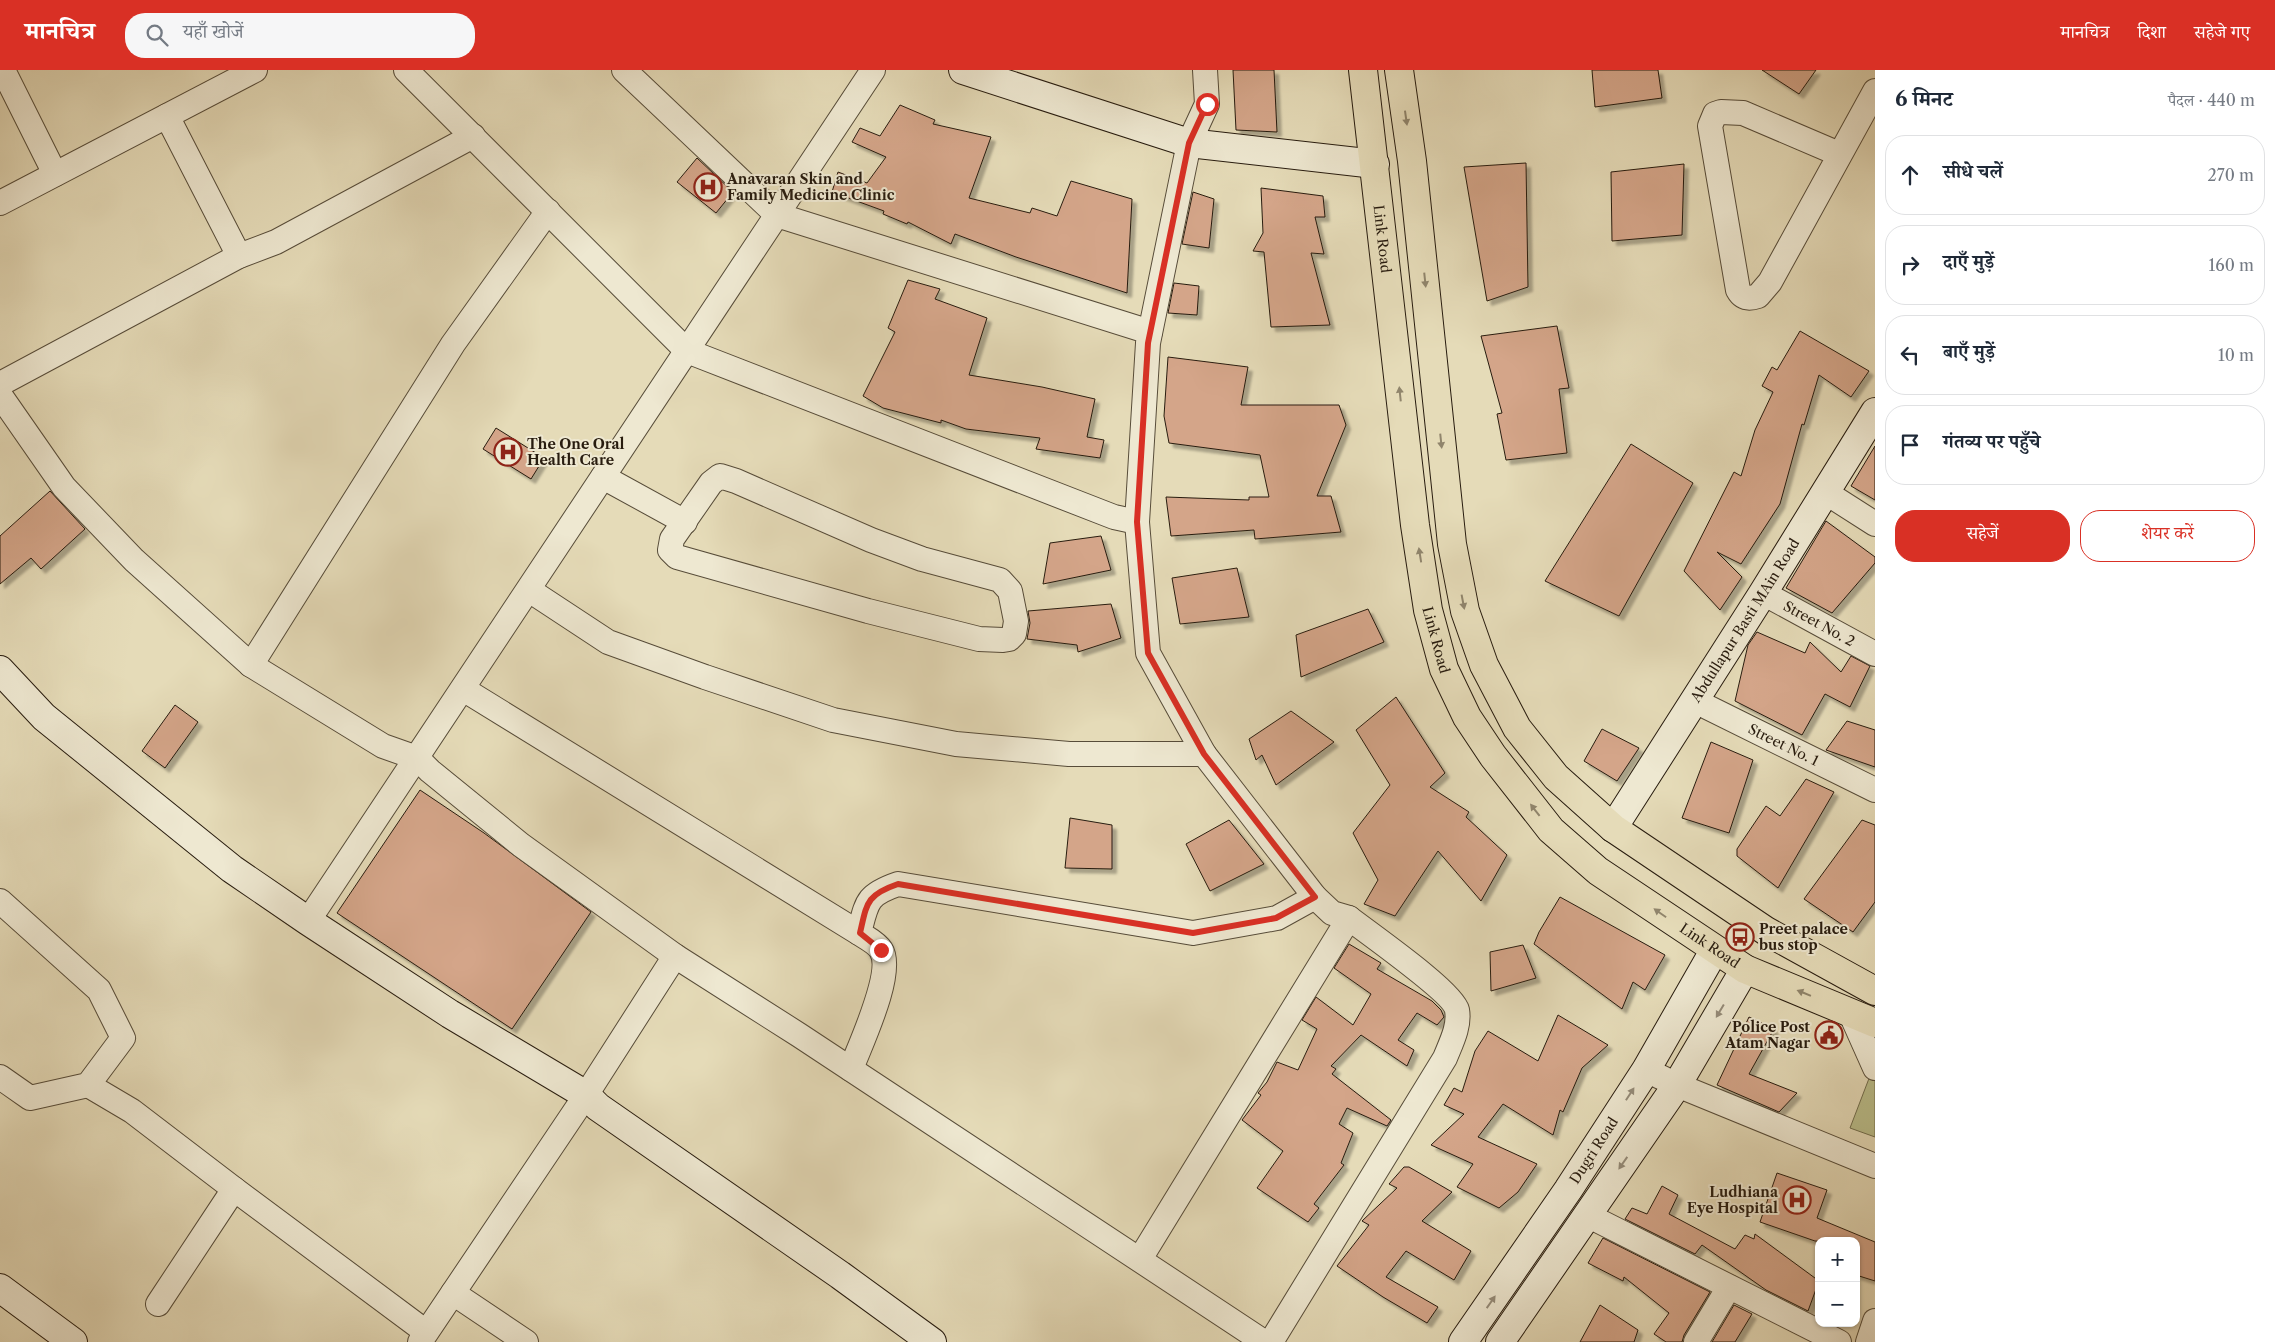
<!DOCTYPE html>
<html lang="hi">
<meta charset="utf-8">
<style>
:root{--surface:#fff;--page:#f6f6f7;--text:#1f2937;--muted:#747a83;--line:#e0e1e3;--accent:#d93025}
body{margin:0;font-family:"Libre Caslon Text","Noto Serif Devanagari",serif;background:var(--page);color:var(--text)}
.controls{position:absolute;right:15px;bottom:15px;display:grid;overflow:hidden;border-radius:10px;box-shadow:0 1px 4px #0004}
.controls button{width:45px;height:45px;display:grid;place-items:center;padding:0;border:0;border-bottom:1px solid var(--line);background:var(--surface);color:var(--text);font:25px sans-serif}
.stop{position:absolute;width:15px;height:15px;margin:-11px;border:4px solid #d93025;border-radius:50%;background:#fff}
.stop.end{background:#d93025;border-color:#fff;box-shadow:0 1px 5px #0008}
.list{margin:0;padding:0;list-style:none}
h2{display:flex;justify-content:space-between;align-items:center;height:65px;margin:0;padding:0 20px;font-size:21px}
h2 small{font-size:16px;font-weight:400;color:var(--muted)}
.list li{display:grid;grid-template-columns:32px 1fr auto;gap:15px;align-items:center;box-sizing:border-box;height:80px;margin:0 10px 10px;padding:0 10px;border:1px solid var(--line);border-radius:20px}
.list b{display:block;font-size:19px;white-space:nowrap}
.list em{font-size:16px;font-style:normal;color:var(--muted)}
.actions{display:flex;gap:10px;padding:15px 20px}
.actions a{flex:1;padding:11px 0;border:1px solid var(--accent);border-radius:20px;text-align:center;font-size:18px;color:var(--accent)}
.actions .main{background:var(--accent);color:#fff}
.icon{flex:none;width:28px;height:28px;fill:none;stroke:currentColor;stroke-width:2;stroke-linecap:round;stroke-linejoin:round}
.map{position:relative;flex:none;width:1875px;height:1272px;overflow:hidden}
header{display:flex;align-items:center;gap:30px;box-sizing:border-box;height:70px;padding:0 25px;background:var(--accent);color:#fff}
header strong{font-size:24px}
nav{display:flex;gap:28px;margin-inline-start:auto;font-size:18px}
.search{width:350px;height:45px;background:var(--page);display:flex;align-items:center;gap:12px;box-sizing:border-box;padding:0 18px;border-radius:20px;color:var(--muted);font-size:19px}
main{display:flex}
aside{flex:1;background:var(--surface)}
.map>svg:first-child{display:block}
.green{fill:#babe8b;stroke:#716d4d}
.building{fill:#d4a589;stroke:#281c0f;filter:url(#shadow)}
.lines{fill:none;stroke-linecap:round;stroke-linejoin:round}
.street-casing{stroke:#574c39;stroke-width:26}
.secondary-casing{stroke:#281c0f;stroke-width:30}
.primary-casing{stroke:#281c0f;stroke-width:30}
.street{stroke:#eee8d1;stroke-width:24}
.secondary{stroke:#eee8d1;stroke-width:28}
.primary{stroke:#e5dbb8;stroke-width:28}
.oneway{fill:#90856c}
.oneway2{fill:#958c7a}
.route{stroke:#d93025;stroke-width:6}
.labels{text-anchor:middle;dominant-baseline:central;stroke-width:4;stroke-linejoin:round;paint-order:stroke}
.poi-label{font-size:14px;font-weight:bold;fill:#281c0f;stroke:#eee8d1;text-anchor:start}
.street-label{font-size:14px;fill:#281c0f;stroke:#eee8d1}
</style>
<header>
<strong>मानचित्र</strong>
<div class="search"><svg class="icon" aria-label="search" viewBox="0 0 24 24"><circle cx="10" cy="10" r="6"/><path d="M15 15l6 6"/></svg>यहाँ खोजें</div>
<nav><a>मानचित्र</a><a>दिशा</a><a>सहेजे गए</a></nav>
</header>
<main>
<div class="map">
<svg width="1875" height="1272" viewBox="0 0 1875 1272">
<defs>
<filter id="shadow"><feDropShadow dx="4.5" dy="4.5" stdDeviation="1" flood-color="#0004"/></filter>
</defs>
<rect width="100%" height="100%" fill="#e5dbb8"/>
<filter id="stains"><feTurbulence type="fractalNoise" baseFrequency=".004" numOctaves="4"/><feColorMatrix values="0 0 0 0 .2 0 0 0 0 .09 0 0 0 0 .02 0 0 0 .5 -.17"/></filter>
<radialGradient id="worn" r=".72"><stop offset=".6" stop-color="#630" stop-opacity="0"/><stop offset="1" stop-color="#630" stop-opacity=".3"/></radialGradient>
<!-- green -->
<path class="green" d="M 1873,998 L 1875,999 L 1875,1067 L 1850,1058 Z"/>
<!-- building -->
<g class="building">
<path d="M 1233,0 L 1274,0 L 1277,62 L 1236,60 Z"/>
<path d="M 1592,0 L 1658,0 L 1662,28 L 1595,37 Z"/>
<path d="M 1762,0 L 1816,0 L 1799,24 Z"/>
<path d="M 900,35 L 935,50 L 933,54 L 991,67 L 969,128 L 1030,143 L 1032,138 L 1057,146 L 1071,111 L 1132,129 L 1127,223 L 1016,187 L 955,164 L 951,174 L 908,152 L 907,154 L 883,144 L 884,141 L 832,122 L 838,102 L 867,113 L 886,87 L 852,72 L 860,58 L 880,66 Z"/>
<path d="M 697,88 L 733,122 L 716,143 L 677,112 Z"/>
<path d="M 1526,93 L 1528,217 L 1487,231 L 1464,97 Z"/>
<path d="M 1684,94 L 1682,165 L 1612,171 L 1611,102 Z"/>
<path d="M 1261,118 L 1323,126 L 1325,147 L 1315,147 L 1324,184 L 1311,183 L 1330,255 L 1271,257 L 1264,182 L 1253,181 L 1263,163 Z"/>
<path d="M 1193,122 L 1214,129 L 1209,178 L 1182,174 Z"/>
<path d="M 908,210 L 940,219 L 935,229 L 987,248 L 969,305 L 1042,317 L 1095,329 L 1087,367 L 1104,370 L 1100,388 L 1036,379 L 1040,368 L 966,359 L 941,350 L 941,353 L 883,338 L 863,326 L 895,262 L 888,258 Z"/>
<path d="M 1174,213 L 1199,216 L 1197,245 L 1168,243 Z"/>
<path d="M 1557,256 L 1569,318 L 1559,319 L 1567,383 L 1506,390 L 1497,344 L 1502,343 L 1481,266 Z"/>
<path d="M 1800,261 L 1869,301 L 1851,327 L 1819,305 L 1804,355 L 1802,354 L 1780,434 L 1741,494 L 1717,482 L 1742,507 L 1720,540 L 1684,501 L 1734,402 L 1741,406 L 1755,360 L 1773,322 L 1762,316 L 1772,297 L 1777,300 Z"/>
<path d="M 1168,287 L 1248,297 L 1241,335 L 1339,335 L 1346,355 L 1317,426 L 1331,426 L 1341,462 L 1255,469 L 1254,460 L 1171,466 L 1166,427 L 1249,430 L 1249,427 L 1269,427 L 1260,385 L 1169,373 L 1164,346 Z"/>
<path d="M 496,358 L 544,388 L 531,409 L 483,379 Z"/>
<path d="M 1631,374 L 1693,413 L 1619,546 L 1545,511 Z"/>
<path d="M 1875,376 L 1875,430 L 1851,416 Z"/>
<path d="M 50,421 L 85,459 L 41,499 L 31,488 L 0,514 L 0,466 Z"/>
<path d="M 1826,451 L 1875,487 L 1875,493 L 1832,543 L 1786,518 Z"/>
<path d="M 1101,466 L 1111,500 L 1043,514 L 1050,473 Z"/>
<path d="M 1237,498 L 1249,547 L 1180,554 L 1172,508 Z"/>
<path d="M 1111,534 L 1121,568 L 1078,582 L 1077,575 L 1027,569 L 1030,553 L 1028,541 Z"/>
<path d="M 1368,539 L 1384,572 L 1301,607 L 1296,565 Z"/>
<path d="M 1757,562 L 1805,583 L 1810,572 L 1841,602 L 1851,586 L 1870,596 L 1850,637 L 1825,624 L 1802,665 L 1735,631 L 1748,575 Z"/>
<path d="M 1396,627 L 1445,703 L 1430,717 L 1469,742 L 1466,747 L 1507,785 L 1481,831 L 1438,781 L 1395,846 L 1364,834 L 1378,810 L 1353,763 L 1390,715 L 1356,660 Z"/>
<path d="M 175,635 L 198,652 L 165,698 L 142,681 Z"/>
<path d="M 1291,641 L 1334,672 L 1276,715 L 1262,685 L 1256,690 L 1249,669 Z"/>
<path d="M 1847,651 L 1875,660 L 1875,697 L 1826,680 Z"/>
<path d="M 1602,659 L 1639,678 L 1617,711 L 1584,691 Z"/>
<path d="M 1711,672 L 1753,690 L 1729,763 L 1682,748 Z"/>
<path d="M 1806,709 L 1834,722 L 1778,818 L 1737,786 L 1737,779 L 1766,736 L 1780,746 Z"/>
<path d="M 420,720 L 484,763 L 591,842 L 512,959 L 337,843 Z"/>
<path d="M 1070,748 L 1112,755 L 1112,799 L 1065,798 Z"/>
<path d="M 1229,750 L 1264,794 L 1210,821 L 1186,774 Z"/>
<path d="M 1862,750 L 1875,755 L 1875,832 L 1853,862 L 1804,829 Z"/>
<path d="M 1560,827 L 1665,885 L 1645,920 L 1633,912 L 1622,939 L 1534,874 L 1539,862 Z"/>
<path d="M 1349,874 L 1381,893 L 1377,899 L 1432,931 L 1441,940 L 1444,947 L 1437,955 L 1417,943 L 1398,970 L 1414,980 L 1407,996 L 1361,965 L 1331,996 L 1336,999 L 1332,1004 L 1391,1050 L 1387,1056 L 1347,1038 L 1339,1054 L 1353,1063 L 1341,1093 L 1344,1095 L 1314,1134 L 1319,1138 L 1308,1152 L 1257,1118 L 1283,1081 L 1242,1050 L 1261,1025 L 1258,1023 L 1267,1012 L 1277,992 L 1298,1000 L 1317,959 L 1302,950 L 1316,927 L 1353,955 L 1371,924 L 1334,898 Z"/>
<path d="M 1523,875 L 1536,908 L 1491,921 L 1490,882 Z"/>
<path d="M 1558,945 L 1608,975 L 1582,998 L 1563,1042 L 1560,1040 L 1553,1065 L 1503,1034 L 1478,1067 L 1537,1094 L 1518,1122 L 1499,1138 L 1457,1117 L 1473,1094 L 1431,1075 L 1464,1044 L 1444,1035 L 1454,1018 L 1462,1022 L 1475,981 L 1488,961 L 1538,991 Z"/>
<path d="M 1749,947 L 1774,959 L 1749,1004 L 1797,1023 L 1779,1042 L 1717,1015 Z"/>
<path d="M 1404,1097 L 1409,1097 L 1452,1122 L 1422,1151 L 1471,1181 L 1454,1210 L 1406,1181 L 1386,1207 L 1438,1237 L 1427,1253 L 1383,1227 L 1337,1196 L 1369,1155 L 1362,1151 L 1397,1118 L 1389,1114 Z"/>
<path d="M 1777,1103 L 1827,1120 L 1817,1148 L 1875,1172 L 1875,1211 L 1856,1205 L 1856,1171 L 1815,1171 L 1760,1152 Z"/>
<path d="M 1662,1116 L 1678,1125 L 1669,1144 L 1735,1179 L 1745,1165 L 1754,1169 L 1755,1164 L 1819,1211 L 1808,1241 L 1766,1220 L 1702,1175 L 1695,1184 L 1625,1149 L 1632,1138 L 1647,1144 Z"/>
<path d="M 1603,1168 L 1710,1222 L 1684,1265 L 1682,1272 L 1666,1272 L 1654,1264 L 1669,1243 L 1624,1207 L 1623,1211 L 1588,1193 Z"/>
<path d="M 1600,1235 L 1638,1260 L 1634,1272 L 1580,1272 Z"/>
<path d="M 1734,1235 L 1752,1244 L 1735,1272 L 1712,1272 Z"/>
</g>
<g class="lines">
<!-- street casing -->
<g class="street-casing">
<g id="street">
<path d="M 3,0 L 55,104"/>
<path d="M 406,0 L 687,281 L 1114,447 L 1137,452"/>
<path d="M 624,0 L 777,145 L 1150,262"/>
<path d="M 1205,0 L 1207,34 L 1189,73 L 1148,273 L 1137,452 L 1148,583 L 1204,684 L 1315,827 L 1332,843 L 1349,848 C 1368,863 1453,922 1457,940 C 1460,956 1451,973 1445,988 L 1271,1272"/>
<path d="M 167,46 L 239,186"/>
<path d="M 1839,84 L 1743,43 L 1721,42 L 1715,44 L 1710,56 L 1738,220 C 1743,229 1749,229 1758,226 L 1770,212 L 1875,21"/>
<path d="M 0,133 L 255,0"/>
<path d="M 0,314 L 239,186 L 276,172 L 473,66"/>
<path d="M 0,325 L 64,417 L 134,490 L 251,595 L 383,676 L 417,688 L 430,701 L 521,775 L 675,886 L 799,965 L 1264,1272"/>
<path d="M 720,406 L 736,411 L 871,470 L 922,489 L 1000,510 L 1010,521 L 1016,551 L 1014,564 L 1009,569 L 1003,570 L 979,569 L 868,541 L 677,487 L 670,480 L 672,469 L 711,413 Z"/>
<path d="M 603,407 L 685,452"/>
<path d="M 1825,422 L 1875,454"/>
<path d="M 529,520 L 608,572 L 705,607 L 833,650 L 956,674 L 1069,684 L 1204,684"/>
<path id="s1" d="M 1763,523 L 1875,584"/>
<path d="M 251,595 L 453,274 L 548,141"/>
<path d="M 463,619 L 859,863"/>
<path id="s2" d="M 1693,630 L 1875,720"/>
<path d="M 0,831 L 99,920 L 123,968 L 88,1015 L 30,1028 L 0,1007"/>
<path d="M 308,851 L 873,0"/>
<path d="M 1850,942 L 1875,998"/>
<path d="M 851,999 C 860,975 895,902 881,880 C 877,873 865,867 859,863 C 867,832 866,825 898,814 L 1193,863 L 1277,848 L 1315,827"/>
<path d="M 1646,1000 L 1677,1015 L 1875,1096"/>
<path d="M 88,1015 L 132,1041 L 234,1119 L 426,1262"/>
<path d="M 1587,1145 L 1839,1272"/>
<path d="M 1140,1189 L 1349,848"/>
<path d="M 453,1223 L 526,1272"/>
<path d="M 158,1234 L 234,1119"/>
<path d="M 420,1272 L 586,1025 L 675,886"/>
<path d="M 1696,1272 L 1729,1217"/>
<path d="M 1868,1272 L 1875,1251"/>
</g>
</g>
<!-- secondary casing -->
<g class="secondary-casing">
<g id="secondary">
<path d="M 963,0 L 1189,73 L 1375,94"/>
<path d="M 0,600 L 44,647 L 232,799 L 308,851 L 450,944 L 586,1025 L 598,1037 L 840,1205 L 932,1272"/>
<path id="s3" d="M 1613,758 L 1763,523 L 1875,342"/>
<path d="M 0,1218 L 73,1272"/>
<path id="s4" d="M 1463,1272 L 1568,1120 L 1646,1000 L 1714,881"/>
<path d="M 1500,1272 L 1677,1015 L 1745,899"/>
</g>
</g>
<!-- primary casing -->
<g class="primary-casing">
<g id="primary">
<path id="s5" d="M 1363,0 L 1415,455 L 1428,540 L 1444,599 L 1467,647 L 1493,686 L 1551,760 L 1598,801 L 1745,899 L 1875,953"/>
<path d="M 1399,0 L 1412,91 L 1452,474 L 1465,541 L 1484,595 L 1517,658 L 1556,707 L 1613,758 L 1766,861 L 1875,921"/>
</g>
</g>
<!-- street -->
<use href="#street" class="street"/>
<!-- secondary -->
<use href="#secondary" class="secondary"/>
<!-- primary -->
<use href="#primary" class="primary"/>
</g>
<!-- one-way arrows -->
<defs><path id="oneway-solid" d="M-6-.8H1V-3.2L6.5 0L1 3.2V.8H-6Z" transform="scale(1.25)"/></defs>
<g class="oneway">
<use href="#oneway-solid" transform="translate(1406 48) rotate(82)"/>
<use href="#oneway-solid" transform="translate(1425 210) rotate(84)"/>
<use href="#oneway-solid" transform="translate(1400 324) rotate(-96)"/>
<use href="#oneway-solid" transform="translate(1441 371) rotate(84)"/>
<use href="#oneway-solid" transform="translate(1420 485) rotate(-99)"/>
<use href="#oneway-solid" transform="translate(1463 532) rotate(79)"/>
<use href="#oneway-solid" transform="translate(1535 740) rotate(-128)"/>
<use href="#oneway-solid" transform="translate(1660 843) rotate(-145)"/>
<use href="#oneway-solid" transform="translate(1804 923) rotate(-158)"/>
</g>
<g class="oneway2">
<use href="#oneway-solid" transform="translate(1720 941) rotate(121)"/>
<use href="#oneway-solid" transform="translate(1630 1024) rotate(-57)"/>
<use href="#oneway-solid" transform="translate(1623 1093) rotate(125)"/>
<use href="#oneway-solid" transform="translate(1491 1232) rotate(-55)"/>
</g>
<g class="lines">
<!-- route -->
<path class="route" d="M 881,880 L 860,863 C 867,833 866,825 898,814 L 1193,863 L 1276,848 L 1315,827 L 1204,684 L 1148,583 L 1137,452 L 1148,273 L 1189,73 L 1207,34"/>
</g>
<!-- icons -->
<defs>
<g id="hospital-ring" transform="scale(1.4375)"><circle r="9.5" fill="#eee8d1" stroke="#8f2418" stroke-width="1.5"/><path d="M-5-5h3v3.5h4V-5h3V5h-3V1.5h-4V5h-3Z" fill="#8f2418"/></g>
<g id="bus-ring" transform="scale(1.4375)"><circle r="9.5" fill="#eee8d1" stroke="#8f2418" stroke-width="1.5"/><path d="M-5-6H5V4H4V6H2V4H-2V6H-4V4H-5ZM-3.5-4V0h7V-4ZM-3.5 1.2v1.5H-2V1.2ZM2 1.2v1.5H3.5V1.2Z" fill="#8f2418"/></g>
<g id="civic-ring" transform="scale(1.4375)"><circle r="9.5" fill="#eee8d1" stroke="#8f2418" stroke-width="1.5"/><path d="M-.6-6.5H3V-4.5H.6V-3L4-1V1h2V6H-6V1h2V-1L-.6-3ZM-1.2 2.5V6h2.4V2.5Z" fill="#8f2418"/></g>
</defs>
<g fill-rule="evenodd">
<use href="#hospital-ring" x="708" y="117"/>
<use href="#hospital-ring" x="508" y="382"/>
<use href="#bus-ring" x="1740" y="867"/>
<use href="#civic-ring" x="1829" y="965"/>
<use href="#hospital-ring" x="1797" y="1130"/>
</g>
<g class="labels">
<!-- poi labels -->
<g class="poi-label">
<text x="727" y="109">Anavaran Skin and<tspan x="727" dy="16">Family Medicine Clinic</tspan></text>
<text x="527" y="374">The One Oral<tspan x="527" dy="16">Health Care</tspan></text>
<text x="1759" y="859">Preet palace<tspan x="1759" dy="16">bus stop</tspan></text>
<text x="1810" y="957" text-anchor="end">Police Post<tspan x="1810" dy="16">Atam Nagar</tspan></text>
<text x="1778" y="1122" text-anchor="end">Ludhiana<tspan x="1778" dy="16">Eye Hospital</tspan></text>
</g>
<!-- street labels -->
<g class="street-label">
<text stroke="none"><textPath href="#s5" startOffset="170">Link Road</textPath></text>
<text stroke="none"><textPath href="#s3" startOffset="246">Abdullapur Basti MAin Road</textPath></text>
<text stroke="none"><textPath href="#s1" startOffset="64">Street No. 2</textPath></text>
<text stroke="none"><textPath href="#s5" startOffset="575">Link Road</textPath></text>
<text stroke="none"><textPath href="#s2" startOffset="101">Street No. 1</textPath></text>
<text stroke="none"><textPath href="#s5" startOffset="996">Link Road</textPath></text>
<text stroke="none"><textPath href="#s4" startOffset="232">Dugri Road</textPath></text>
</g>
</g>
<rect width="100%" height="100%" filter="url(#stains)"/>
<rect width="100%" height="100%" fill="url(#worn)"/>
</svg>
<div class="controls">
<button>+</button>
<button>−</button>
</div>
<div class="stop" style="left:1207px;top:34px"></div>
<div class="stop end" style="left:881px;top:880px"></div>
</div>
<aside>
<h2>6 मिनट<small>पैदल · 440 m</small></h2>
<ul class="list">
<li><svg class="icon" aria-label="ahead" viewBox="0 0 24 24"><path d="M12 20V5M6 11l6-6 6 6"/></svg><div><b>सीधे चलें</b></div><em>270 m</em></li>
<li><svg class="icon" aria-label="right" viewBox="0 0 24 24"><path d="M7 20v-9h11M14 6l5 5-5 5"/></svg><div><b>दाएँ मुड़ें</b></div><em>160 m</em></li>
<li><svg class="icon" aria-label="left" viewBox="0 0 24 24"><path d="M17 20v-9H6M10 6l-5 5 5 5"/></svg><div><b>बाएँ मुड़ें</b></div><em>10 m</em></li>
<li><svg class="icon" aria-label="arrive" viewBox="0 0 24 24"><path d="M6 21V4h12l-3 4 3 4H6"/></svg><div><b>गंतव्य पर पहुँचे</b></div></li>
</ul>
<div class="actions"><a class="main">सहेजें</a><a>शेयर करें</a></div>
</aside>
</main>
